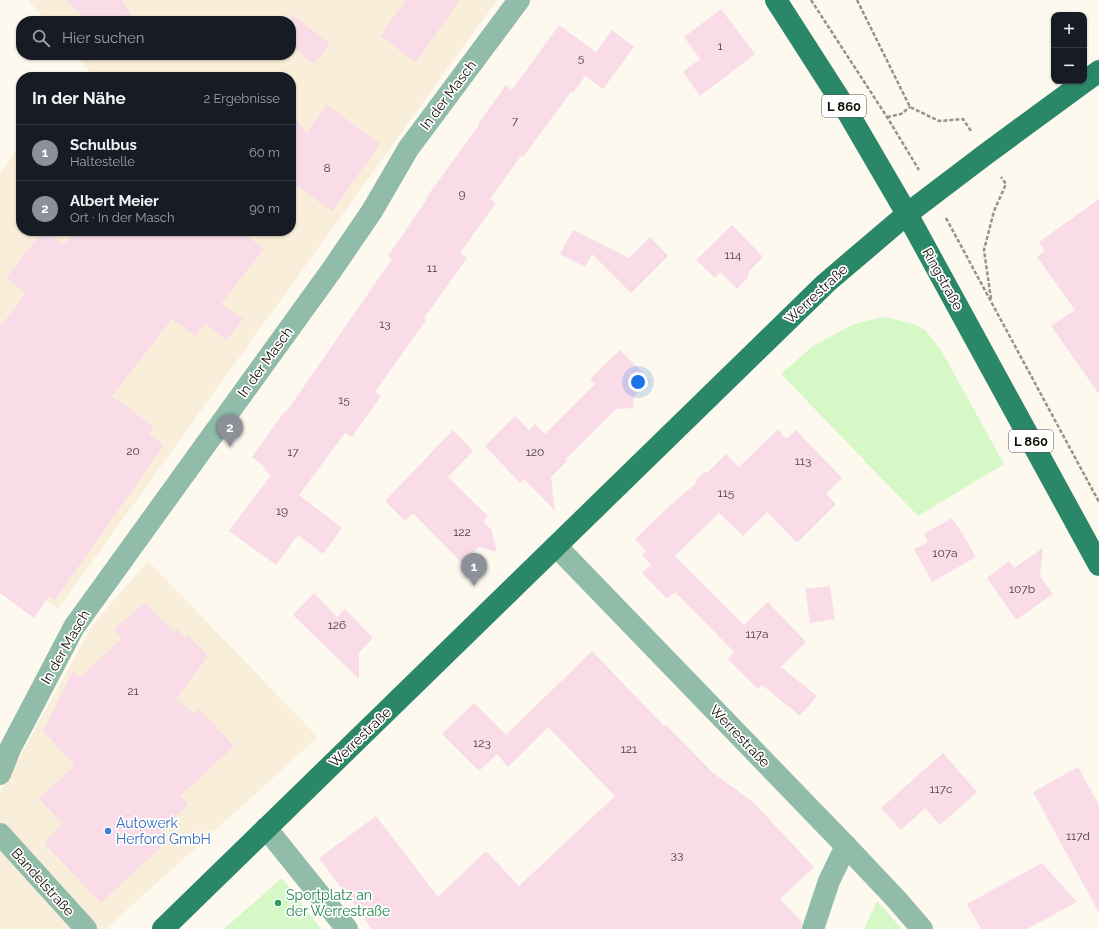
<!DOCTYPE html>
<html lang="de">
<meta charset="utf-8">
<style>
:root{--surface:#171b24;--page:#242831;--text:#f1f3f6;--muted:#9ea1a6;--line:#363941;--accent:#8c9099}
body{margin:0;font-family:Raleway,sans-serif;background:var(--page);color:var(--text)}
.controls{position:absolute;right:12px;top:12px;display:grid;overflow:hidden;border-radius:8px;box-shadow:0 1px 3px #0004}
.controls button{width:36px;height:36px;display:grid;place-items:center;padding:0;border:0;border-bottom:1px solid var(--line);background:var(--surface);color:var(--text);font:20px sans-serif}
.you{position:absolute;left:638px;top:382px;width:14px;height:14px;margin:-10px;border:3px solid #fff;border-radius:50%;background:#1a73e8;box-shadow:0 0 0 6px #1a73e833}
.badge{display:grid;place-items:center;width:26px;height:26px;border-radius:50%;background:var(--accent);color:#fff;font-size:13px;font-weight:700}
.pin{position:absolute;translate:-50% -33px;filter:drop-shadow(0 1px 2px #0008)}
.pin::after{content:'';position:absolute;top:21px;width:14px;height:12px;background:inherit;clip-path:polygon(0 0,100% 0,50% 100%)}
.list{margin:0;padding:0;list-style:none}
h2{display:flex;justify-content:space-between;align-items:center;height:52px;margin:0;padding:0 16px;font-size:17px}
h2 small{font-size:13px;font-weight:400;color:var(--muted)}
.list li{display:grid;grid-template-columns:26px 1fr auto;gap:12px;align-items:center;box-sizing:border-box;height:56px;padding:0 16px;border-top:1px solid var(--line)}
.list b{display:block;font-size:15px;white-space:nowrap}
.list p{margin:0;font-size:13px;white-space:nowrap;color:var(--muted)}
.list em{font-size:13px;font-style:normal;color:var(--muted)}
.icon{flex:none;width:22px;height:22px;fill:none;stroke:currentColor;stroke-width:2;stroke-linecap:round;stroke-linejoin:round}
.map{position:relative;flex:none;width:1099px;height:929px;overflow:hidden}
.search{position:absolute;background:var(--surface);box-shadow:0 1px 3px #0004;left:16px;top:16px;width:280px;height:44px;display:flex;align-items:center;gap:10px;box-sizing:border-box;padding:0 14px;border-radius:16px;color:var(--muted);font-size:15px}
.panel{position:absolute;background:var(--surface);box-shadow:0 1px 3px #0004;left:16px;top:72px;width:280px;height:164px;border-radius:16px}
.map>svg:first-child{display:block}
.commercial{fill:#f8eed9}
.green{fill:#d6f8c7}
.building{fill:#f9dce8}
.lines{fill:none;stroke-linecap:round;stroke-linejoin:round}
.path{stroke:#98938a;stroke-width:2.5;stroke-dasharray:4 2;stroke-linecap:butt}
.minor{stroke:#91bca9;stroke-width:22}
.major{stroke:#2a8768;stroke-width:22}
.shop-dot{fill:#3f7fe0;stroke:#fff;stroke-width:1.5}
.leisure-dot{fill:#2e9e5b;stroke:#fff;stroke-width:1.5}
.labels{text-anchor:middle;dominant-baseline:central;stroke-width:3.5;stroke-linejoin:round;paint-order:stroke}
.number-label{font-size:12px;fill:#4b413e}
.shield{fill:#fff;stroke:#585650;stroke-width:1}
.shield-label{font-size:13px;font-weight:bold;fill:#110d05}
.street-label{font-size:14px;fill:#110d05;stroke:#fff}
.shop-label{font-size:14px;fill:#366cbe;stroke:#fff;text-anchor:start}
.leisure-label{font-size:14px;fill:#27864d;stroke:#fff;text-anchor:start}
</style>
<div class="map">
<svg width="1099" height="929" viewBox="0 0 1099 929">
<rect width="100%" height="100%" fill="#fef9ee"/>
<!-- commercial -->
<g class="commercial">
<path d="M 28,0 L 497,0 L 58,609 L 0,570 L 0,173 L 15,152 L 21,156 L 21,231 L 291,231 L 291,77 L 94,77 L 75,55 L 291,55 L 291,21 L 46,21 Z"/>
<path d="M 148,561 L 318,737 L 106,929 L 0,929 L 0,793 L 93,624 Z"/>
</g>
<!-- green -->
<g class="green">
<path d="M 884,317 L 911,323 L 925,330 L 941,350 L 1004,464 L 918,516 L 781,374 L 813,346 L 854,324 Z"/>
<path d="M 282,878 L 321,929 L 224,929 Z"/>
<path d="M 877,901 L 902,929 L 864,929 Z"/>
</g>
<!-- building -->
<g class="building">
<path d="M 66,0 L 122,0 L 135,19 L 132,21 L 86,21 Z"/>
<path d="M 406,0 L 460,0 L 416,62 L 380,36 Z"/>
<path d="M 721,9 L 755,54 L 700,96 L 683,72 L 700,59 L 684,37 Z"/>
<path d="M 291,14 L 330,44 L 314,64 L 291,46 Z"/>
<path d="M 559,25 L 596,52 L 612,30 L 634,47 L 603,89 L 585,76 L 573,93 L 571,92 L 523,157 L 521,156 L 490,199 L 496,203 L 460,253 L 467,258 L 424,318 L 426,320 L 375,392 L 381,396 L 352,437 L 345,433 L 299,495 L 342,528 L 323,554 L 298,535 L 276,565 L 229,531 L 271,475 L 264,469 L 265,467 L 252,457 L 285,411 L 287,411 L 392,259 L 388,256 L 427,199 L 426,198 L 479,125 L 478,124 L 506,85 L 512,90 Z"/>
<path d="M 327,105 L 380,144 L 332,211 L 291,182 L 291,115 L 307,132 Z"/>
<path d="M 1099,199 L 1099,394 L 1051,326 L 1075,310 L 1037,257 L 1045,251 L 1039,242 Z"/>
<path d="M 732,225 L 763,257 L 749,271 L 748,277 L 737,289 L 720,272 L 715,278 L 696,260 Z"/>
<path d="M 573,230 L 629,258 L 650,237 L 668,256 L 631,293 L 592,254 L 585,267 L 560,254 Z"/>
<path d="M 43,231 L 45,231 L 64,245 L 75,231 L 241,231 L 264,249 L 221,304 L 243,319 L 227,340 L 205,324 L 195,336 L 172,319 L 112,396 L 154,427 L 149,434 L 164,445 L 55,600 L 49,596 L 34,618 L 0,593 L 0,327 L 26,293 L 6,278 Z"/>
<path d="M 620,350 L 650,380 L 634,396 L 633,408 L 616,409 L 566,459 L 567,461 L 551,477 L 555,511 L 524,479 L 520,483 L 485,446 L 515,416 L 529,430 L 535,424 L 545,434 L 595,384 L 590,379 Z"/>
<path d="M 778,429 L 786,439 L 796,430 L 842,478 L 826,494 L 836,504 L 797,543 L 767,512 L 743,536 L 719,513 L 675,556 L 744,625 L 768,602 L 806,642 L 781,667 L 817,696 L 800,716 L 762,685 L 758,689 L 728,659 L 734,652 L 675,592 L 667,599 L 642,573 L 651,565 L 642,555 L 646,551 L 635,539 L 664,511 L 695,484 L 696,480 L 704,472 L 708,472 L 726,454 L 739,467 Z"/>
<path d="M 453,430 L 473,451 L 448,477 L 488,516 L 483,522 L 491,529 L 497,552 L 479,547 L 462,563 L 413,513 L 405,521 L 385,501 Z"/>
<path d="M 952,518 L 957,526 L 958,526 L 976,557 L 932,582 L 914,549 L 928,542 L 924,534 Z"/>
<path d="M 1043,548 L 1040,576 L 1053,594 L 1016,620 L 987,578 L 1009,561 L 1014,568 Z"/>
<path d="M 830,586 L 835,619 L 810,623 L 805,589 Z"/>
<path d="M 314,593 L 337,617 L 345,609 L 373,638 L 359,653 L 359,679 L 293,615 Z"/>
<path d="M 145,602 L 174,632 L 177,629 L 185,638 L 188,635 L 208,656 L 176,699 L 194,714 L 199,709 L 234,746 L 180,796 L 188,805 L 165,826 L 165,843 L 101,903 L 44,843 L 63,824 L 39,799 L 75,765 L 43,731 L 73,671 L 80,678 L 122,638 L 114,630 Z"/>
<path d="M 592,651 L 664,726 L 666,725 L 712,772 L 753,802 L 814,867 L 780,899 L 802,922 L 801,929 L 372,929 L 319,858 L 376,816 L 438,897 L 486,851 L 519,886 L 615,796 L 548,727 L 508,767 L 497,754 L 479,771 L 442,734 L 474,703 L 506,735 Z"/>
<path d="M 943,753 L 977,792 L 940,825 L 925,808 L 901,830 L 881,808 Z"/>
<path d="M 1078,767 L 1099,805 L 1099,913 L 1033,792 Z"/>
<path d="M 1042,863 L 1077,902 L 1027,929 L 981,929 L 967,904 Z"/>
</g>
<g class="lines">
<!-- path -->
<g class="path">
<path d="M 811,0 L 887,117 L 919,170"/>
<path d="M 857,0 L 910,107 L 939,121 L 963,119 L 971,131"/>
<path d="M 887,117 L 901,114 L 910,107"/>
<path d="M 946,218 L 1099,502"/>
<path d="M 991,299 L 984,250 L 994,211 L 1006,184 L 1001,177"/>
</g>
<!-- minor -->
<g class="minor">
<path d="M 556,546 L 846,846 L 897,900 L 922,929"/>
<path d="M 0,774 L 10,749 L 74,627 L 331,271 L 372,211 L 408,149 L 519,0"/>
<path d="M 266,828 L 347,929"/>
<path d="M 0,834 L 86,929"/>
<path d="M 813,929 L 829,881 L 846,846"/>
</g>
<!-- major -->
<g class="major">
<path d="M 776,0 L 844,106 L 907,214 L 1099,565"/>
<path d="M 163,929 L 826,283 L 907,214 L 986,154 L 1099,71"/>
</g>
</g>
<!-- markers -->
<circle class="shop-dot" cx="108" cy="831" r="4"/>
<circle class="leisure-dot" cx="278" cy="903" r="4"/>
<g class="labels">
<!-- number labels -->
<g class="number-label">
<text x="720" y="46">1</text>
<text x="581" y="58">5</text>
<text x="515" y="121">7</text>
<text x="327" y="168">8</text>
<text x="462" y="194">9</text>
<text x="733" y="255">114</text>
<text x="432" y="268">11</text>
<text x="385" y="324">13</text>
<text x="344" y="400">15</text>
<text x="133" y="451">20</text>
<text x="293" y="452">17</text>
<text x="535" y="452">120</text>
<text x="803" y="461">113</text>
<text x="726" y="493">115</text>
<text x="282" y="511">19</text>
<text x="462" y="532">122</text>
<text x="945" y="553">107a</text>
<text x="1022" y="589">107b</text>
<text x="337" y="625">126</text>
<text x="757" y="634">117a</text>
<text x="133" y="691">21</text>
<text x="482" y="743">123</text>
<text x="629" y="749">121</text>
<text x="941" y="789">117c</text>
<text x="1078" y="836">117d</text>
<text x="677" y="855">33</text>
</g>
<!-- shield labels -->
<g class="shield">
<rect x="822" y="95" width="44" height="22" rx="3"/>
<rect x="1009" y="430" width="44" height="22" rx="3"/>
</g>
<g class="shield-label">
<text x="844" y="106">L 860</text>
<text x="1031" y="441">L 860</text>
</g>
<!-- street labels -->
<g class="street-label">
<text transform="translate(448 95) rotate(-53)">In der Masch</text>
<text transform="translate(943 279) rotate(61)">Ringstraße</text>
<text transform="translate(816 294) rotate(-43)">Werrestraße</text>
<text transform="translate(265 362) rotate(-54)">In der Masch</text>
<text transform="translate(65 647) rotate(-60)">In der Masch</text>
<text transform="translate(740 736) rotate(46)">Werrestraße</text>
<text transform="translate(360 737) rotate(-44)">Werrestraße</text>
<text transform="translate(43 882) rotate(48)">Bandelstraße</text>
</g>
<!-- shop labels -->
<g class="shop-label">
<text x="116" y="823">Autowerk<tspan x="116" dy="16">Herford GmbH</tspan></text>
</g>
<!-- leisure labels -->
<g class="leisure-label">
<text x="286" y="895">Sportplatz an<tspan x="286" dy="16">der Werrestraße</tspan></text>
</g>
</g>
</svg>
<div class="controls">
<button>+</button>
<button>−</button>
</div>
<div class="you"></div>
<div class="pin badge" style="left:474px;top:586px">1</div>
<div class="pin badge" style="left:230px;top:447px">2</div>
<div class="search"><svg class="icon" aria-label="search" viewBox="0 0 24 24"><circle cx="10" cy="10" r="6"/><path d="M15 15l6 6"/></svg>Hier suchen</div>
<section class="panel">
<h2>In der Nähe<small>2 Ergebnisse</small></h2>
<ul class="list">
<li><span class="badge">1</span><div><b>Schulbus</b><p>Haltestelle</p></div><em>60 m</em></li>
<li><span class="badge">2</span><div><b>Albert Meier</b><p>Ort · In der Masch</p></div><em>90 m</em></li>
</ul>
</section>
</div>
